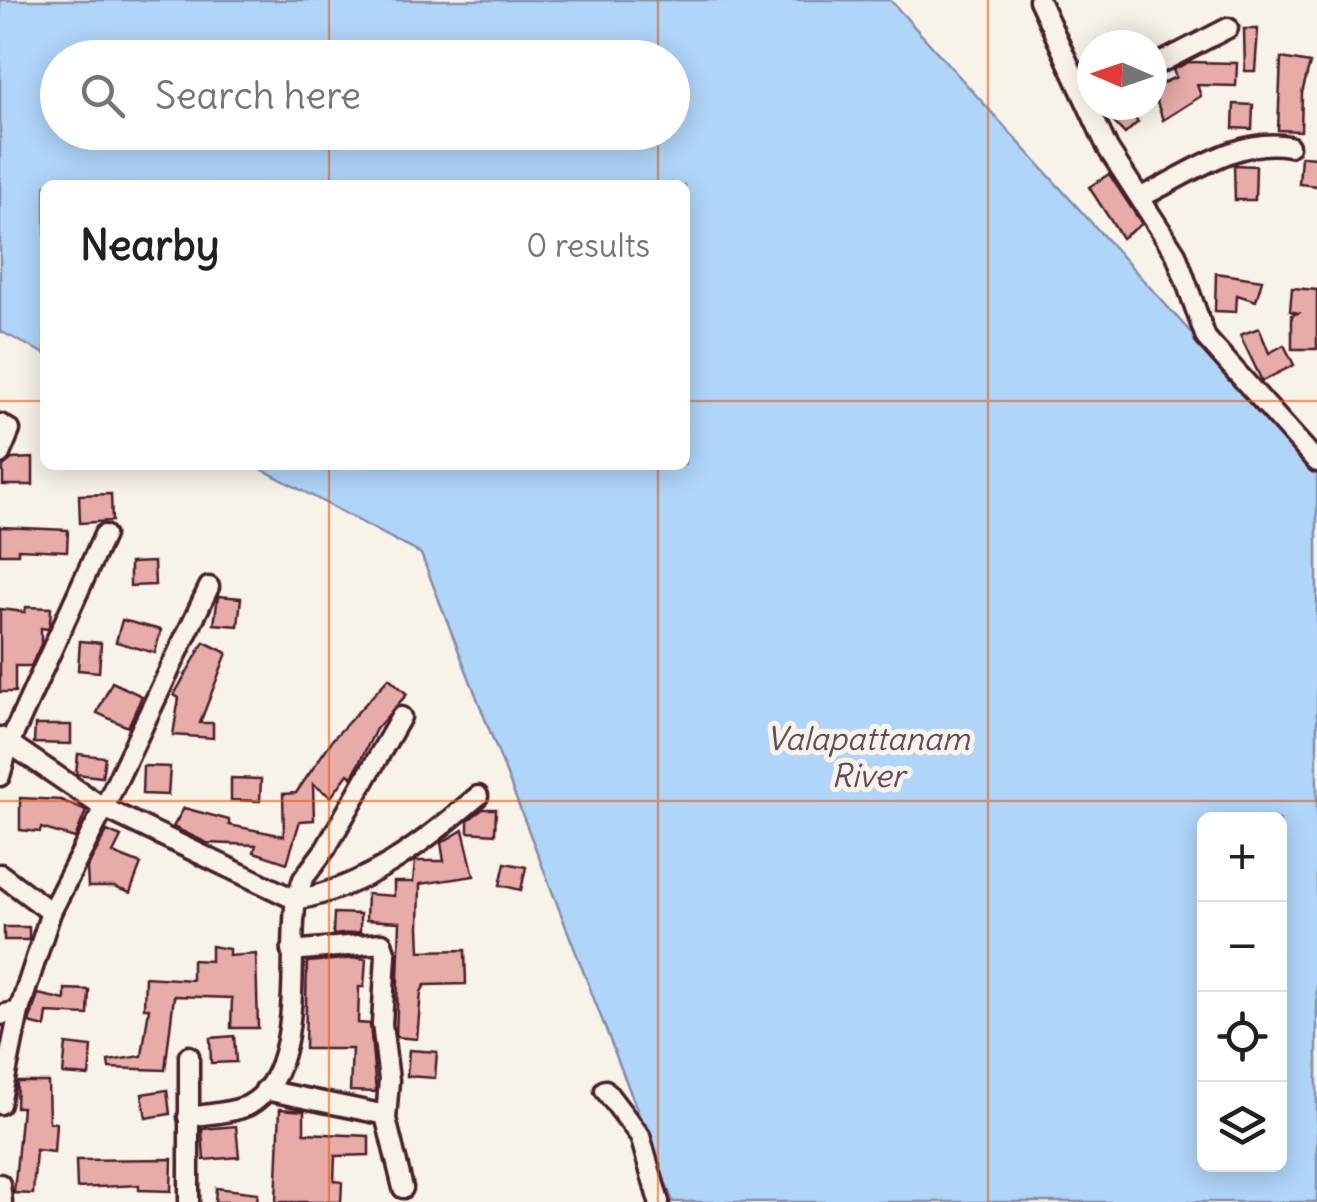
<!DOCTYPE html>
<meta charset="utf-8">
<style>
:root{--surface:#fff;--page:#f6f6f6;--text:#202124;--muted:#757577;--line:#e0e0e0}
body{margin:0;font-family:Delius,sans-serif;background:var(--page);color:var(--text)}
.controls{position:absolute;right:30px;bottom:30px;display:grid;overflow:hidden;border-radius:15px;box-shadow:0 5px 25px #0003}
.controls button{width:90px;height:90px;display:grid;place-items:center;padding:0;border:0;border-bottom:2px solid var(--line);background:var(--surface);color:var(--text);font:50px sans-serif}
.compass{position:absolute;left:1077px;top:30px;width:90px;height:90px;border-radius:50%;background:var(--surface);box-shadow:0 5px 25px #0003;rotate:272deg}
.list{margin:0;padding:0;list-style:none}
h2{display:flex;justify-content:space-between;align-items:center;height:130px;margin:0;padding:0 40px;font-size:42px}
h2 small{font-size:32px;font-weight:400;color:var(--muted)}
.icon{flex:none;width:55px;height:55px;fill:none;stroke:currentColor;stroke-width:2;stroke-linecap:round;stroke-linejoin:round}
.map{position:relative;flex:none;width:1317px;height:1202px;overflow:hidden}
.search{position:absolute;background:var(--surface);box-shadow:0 5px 25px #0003;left:40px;top:40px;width:650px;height:110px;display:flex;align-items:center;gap:25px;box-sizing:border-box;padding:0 35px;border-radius:55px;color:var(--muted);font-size:38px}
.panel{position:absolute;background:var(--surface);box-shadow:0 5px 25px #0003;left:40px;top:180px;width:650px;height:290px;border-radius:15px}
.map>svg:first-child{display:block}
.water{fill:#afd5f9;stroke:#878ca7;stroke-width:2.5;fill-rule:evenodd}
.building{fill:#e7aca7;stroke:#4a1f2b;stroke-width:2.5}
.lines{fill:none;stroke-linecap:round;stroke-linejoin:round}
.minor-casing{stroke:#4a1f2b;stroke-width:25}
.minor{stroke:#f7f3e8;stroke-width:18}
.grid{fill:none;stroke:#e8590c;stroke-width:2.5;stroke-opacity:0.55}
.labels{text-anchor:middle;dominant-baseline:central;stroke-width:10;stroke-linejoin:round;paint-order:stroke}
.water-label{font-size:32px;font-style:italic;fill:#634c5e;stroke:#f7f3e8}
</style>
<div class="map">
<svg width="1317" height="1202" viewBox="0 0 1317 1202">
<rect width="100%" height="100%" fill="#f7f3e8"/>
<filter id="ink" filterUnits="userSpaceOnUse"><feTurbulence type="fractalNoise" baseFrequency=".01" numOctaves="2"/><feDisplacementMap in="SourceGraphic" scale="20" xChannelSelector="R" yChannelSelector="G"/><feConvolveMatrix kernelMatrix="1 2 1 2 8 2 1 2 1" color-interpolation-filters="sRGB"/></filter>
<g filter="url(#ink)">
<!-- water -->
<path class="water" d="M 0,0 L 890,0 L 1317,472 L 1317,1202 L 673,1202 L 421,554 L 254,465 L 685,465 L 685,185 L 45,185 L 45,354 L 0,331 ZM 58,58 L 672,58 L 672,132 L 58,132 ZM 1204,820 L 1280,820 L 1280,1164 L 1204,1164 Z"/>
<!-- building -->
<g class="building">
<path d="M 1244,29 L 1258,29 L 1255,71 L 1245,71 Z"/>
<path d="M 1281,58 L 1310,63 L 1302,93 L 1301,131 L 1278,130 Z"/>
<path d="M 1189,62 L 1237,63 L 1236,86 L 1197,85 L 1201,96 L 1163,120 L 1152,88 L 1176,77 L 1173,70 Z"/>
<path d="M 1234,104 L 1253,105 L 1252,129 L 1233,128 Z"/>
<path d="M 1112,105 L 1122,105 L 1138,122 L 1125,134 L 1105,113 Z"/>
<path d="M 1301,156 L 1317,157 L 1317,186 L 1299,184 Z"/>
<path d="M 1234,165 L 1256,166 L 1255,200 L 1235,200 Z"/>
<path d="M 1109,174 L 1142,224 L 1122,238 L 1089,187 Z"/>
<path d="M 1216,273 L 1262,280 L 1256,301 L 1237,295 L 1236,312 L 1215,311 Z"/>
<path d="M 1292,288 L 1317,290 L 1317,349 L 1292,349 L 1292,315 L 1298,313 L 1290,311 Z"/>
<path d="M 1259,328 L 1269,353 L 1284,345 L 1294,365 L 1262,381 L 1240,335 Z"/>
<path d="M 33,458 L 33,485 L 3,485 L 3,466 L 12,459 Z"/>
<path d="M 111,494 L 112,521 L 80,523 L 79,495 Z"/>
<path d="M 0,527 L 68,530 L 67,551 L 18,549 L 18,554 L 0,554 Z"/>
<path d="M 154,562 L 155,585 L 130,586 L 130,563 Z"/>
<path d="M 218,596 L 241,598 L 238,626 L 214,624 Z"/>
<path d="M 26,607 L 51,608 L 50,622 L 48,629 L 41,628 L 41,644 L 31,666 L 15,666 L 15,692 L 0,692 L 0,609 L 25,612 Z"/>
<path d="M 122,620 L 161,630 L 155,653 L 116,642 Z"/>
<path d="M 80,641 L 101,643 L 99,672 L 78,670 Z"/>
<path d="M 204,642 L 227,653 L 200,723 L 213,723 L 213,738 L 173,735 L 179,698 L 174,695 Z"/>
<path d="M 389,678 L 407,694 L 376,729 L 352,777 L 348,774 L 331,797 L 313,784 L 314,820 L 300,821 L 287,863 L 254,852 L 256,845 L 207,843 L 173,827 L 184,808 L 229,820 L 229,825 L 284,836 L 283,794 L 296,793 L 333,739 Z"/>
<path d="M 112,682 L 142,696 L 128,727 L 97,713 Z"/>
<path d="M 35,725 L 71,725 L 71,744 L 34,743 Z"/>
<path d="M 78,754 L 105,757 L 102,777 L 76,774 Z"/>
<path d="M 143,766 L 170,767 L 168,795 L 142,794 Z"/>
<path d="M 231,778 L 261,779 L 260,801 L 231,800 Z"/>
<path d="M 20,798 L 61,800 L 86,811 L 75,838 L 41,828 L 40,832 L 20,830 Z"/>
<path d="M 483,809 L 496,809 L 495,834 L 468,832 L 468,820 Z"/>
<path d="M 463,830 L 474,876 L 420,884 L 419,927 L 420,951 L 465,950 L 466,984 L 425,985 L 421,992 L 417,1039 L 396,1037 L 400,922 L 366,920 L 367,894 L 394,896 L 394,882 L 413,882 L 415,861 L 444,861 L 441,843 Z"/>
<path d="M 107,831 L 121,837 L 113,853 L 141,864 L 130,893 L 114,887 L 88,887 L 87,868 Z"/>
<path d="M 505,863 L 526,867 L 521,890 L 500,885 Z"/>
<path d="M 334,913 L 360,914 L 360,932 L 333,935 Z"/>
<rect x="4" y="927" width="25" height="13"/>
<path d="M 211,946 L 229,949 L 229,956 L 256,954 L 258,1028 L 231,1028 L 232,998 L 174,996 L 165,1070 L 109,1068 L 108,1061 L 142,1056 L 149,1008 L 144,1008 L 145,977 L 192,980 L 192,960 L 211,961 Z"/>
<path d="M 359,958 L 366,959 L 364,987 L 359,987 L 358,1023 L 370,1024 L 376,1092 L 350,1091 L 352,1049 L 305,1049 L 307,962 Z"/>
<path d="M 65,989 L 89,990 L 88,1015 L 47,1013 L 45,1027 L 29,1023 L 38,994 L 65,1000 Z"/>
<path d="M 234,1036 L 236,1062 L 211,1063 L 210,1038 Z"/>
<path d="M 66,1044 L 92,1047 L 89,1076 L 63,1074 Z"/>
<path d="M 409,1050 L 437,1052 L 435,1078 L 407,1076 Z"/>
<path d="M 17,1082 L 48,1082 L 49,1122 L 56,1123 L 54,1152 L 36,1150 L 33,1194 L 14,1193 L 22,1107 L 16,1107 Z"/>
<path d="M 167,1090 L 170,1114 L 146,1118 L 142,1094 Z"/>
<path d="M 280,1109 L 304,1111 L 304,1133 L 369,1136 L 369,1155 L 335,1156 L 334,1181 L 342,1182 L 341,1202 L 276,1202 Z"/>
<path d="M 236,1126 L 239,1157 L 204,1160 L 202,1129 Z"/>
<path d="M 172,1159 L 171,1191 L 139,1190 L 139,1185 L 77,1188 L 76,1160 Z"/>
<path d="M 216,1188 L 258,1193 L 257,1202 L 215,1202 Z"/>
</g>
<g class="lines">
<!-- minor casing -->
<g class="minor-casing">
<g id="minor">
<path d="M 1039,0 L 1108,149 L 1176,254 L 1206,338 L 1317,462"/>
<path d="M 1152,67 L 1228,28"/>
<path d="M 1141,197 C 1186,176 1238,136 1289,146"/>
<path d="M 0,424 L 10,430 L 0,454"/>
<path d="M 401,717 L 326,848 L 303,879 L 296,900 C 369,886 422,844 478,796"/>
<path d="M 0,737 L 104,808 L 209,587"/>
<path d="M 0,776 L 9,744 L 104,535"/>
<path d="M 0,874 L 51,912"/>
<path d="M 291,951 L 382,943 L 386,955 L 382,1024 L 389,1080 L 386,1119 L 403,1188"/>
<path d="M 19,1011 L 51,912 L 104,808 L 296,900 C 287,954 307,1073 249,1105 C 233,1113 206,1114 188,1117"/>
<path d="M 0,1015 L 19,1011 L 0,1104"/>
<path d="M 265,1090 L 386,1115"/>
<path d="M 605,1090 L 640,1136 L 659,1202"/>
<path d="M 0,1184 L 2,1202"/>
<path d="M 189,1202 L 189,1056"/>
</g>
</g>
<!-- minor -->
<use href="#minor" class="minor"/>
</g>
</g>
<!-- grid -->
<path class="grid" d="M 329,0 L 329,58M 658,0 L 658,58M 988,0 L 988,1202M 329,132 L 329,185M 658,132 L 658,185M 0,401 L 45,401M 685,401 L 1317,401M 329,465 L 329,1202M 658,465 L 658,1202M 0,801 L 1317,801"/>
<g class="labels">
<!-- water labels -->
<g class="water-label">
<text x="868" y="738">Valapattanam<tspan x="868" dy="37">River</tspan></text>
</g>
</g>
</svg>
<div class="controls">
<button>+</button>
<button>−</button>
<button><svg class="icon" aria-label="locate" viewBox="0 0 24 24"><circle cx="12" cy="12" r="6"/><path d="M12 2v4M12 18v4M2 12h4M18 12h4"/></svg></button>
<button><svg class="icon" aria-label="layers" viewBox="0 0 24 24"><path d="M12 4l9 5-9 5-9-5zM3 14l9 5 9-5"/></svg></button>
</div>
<svg class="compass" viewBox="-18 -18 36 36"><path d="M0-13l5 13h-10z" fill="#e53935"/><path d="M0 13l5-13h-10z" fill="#757577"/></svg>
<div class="search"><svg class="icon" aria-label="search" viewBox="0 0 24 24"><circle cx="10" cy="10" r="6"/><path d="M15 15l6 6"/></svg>Search here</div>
<section class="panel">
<h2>Nearby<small>0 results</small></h2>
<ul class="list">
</ul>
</section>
</div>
